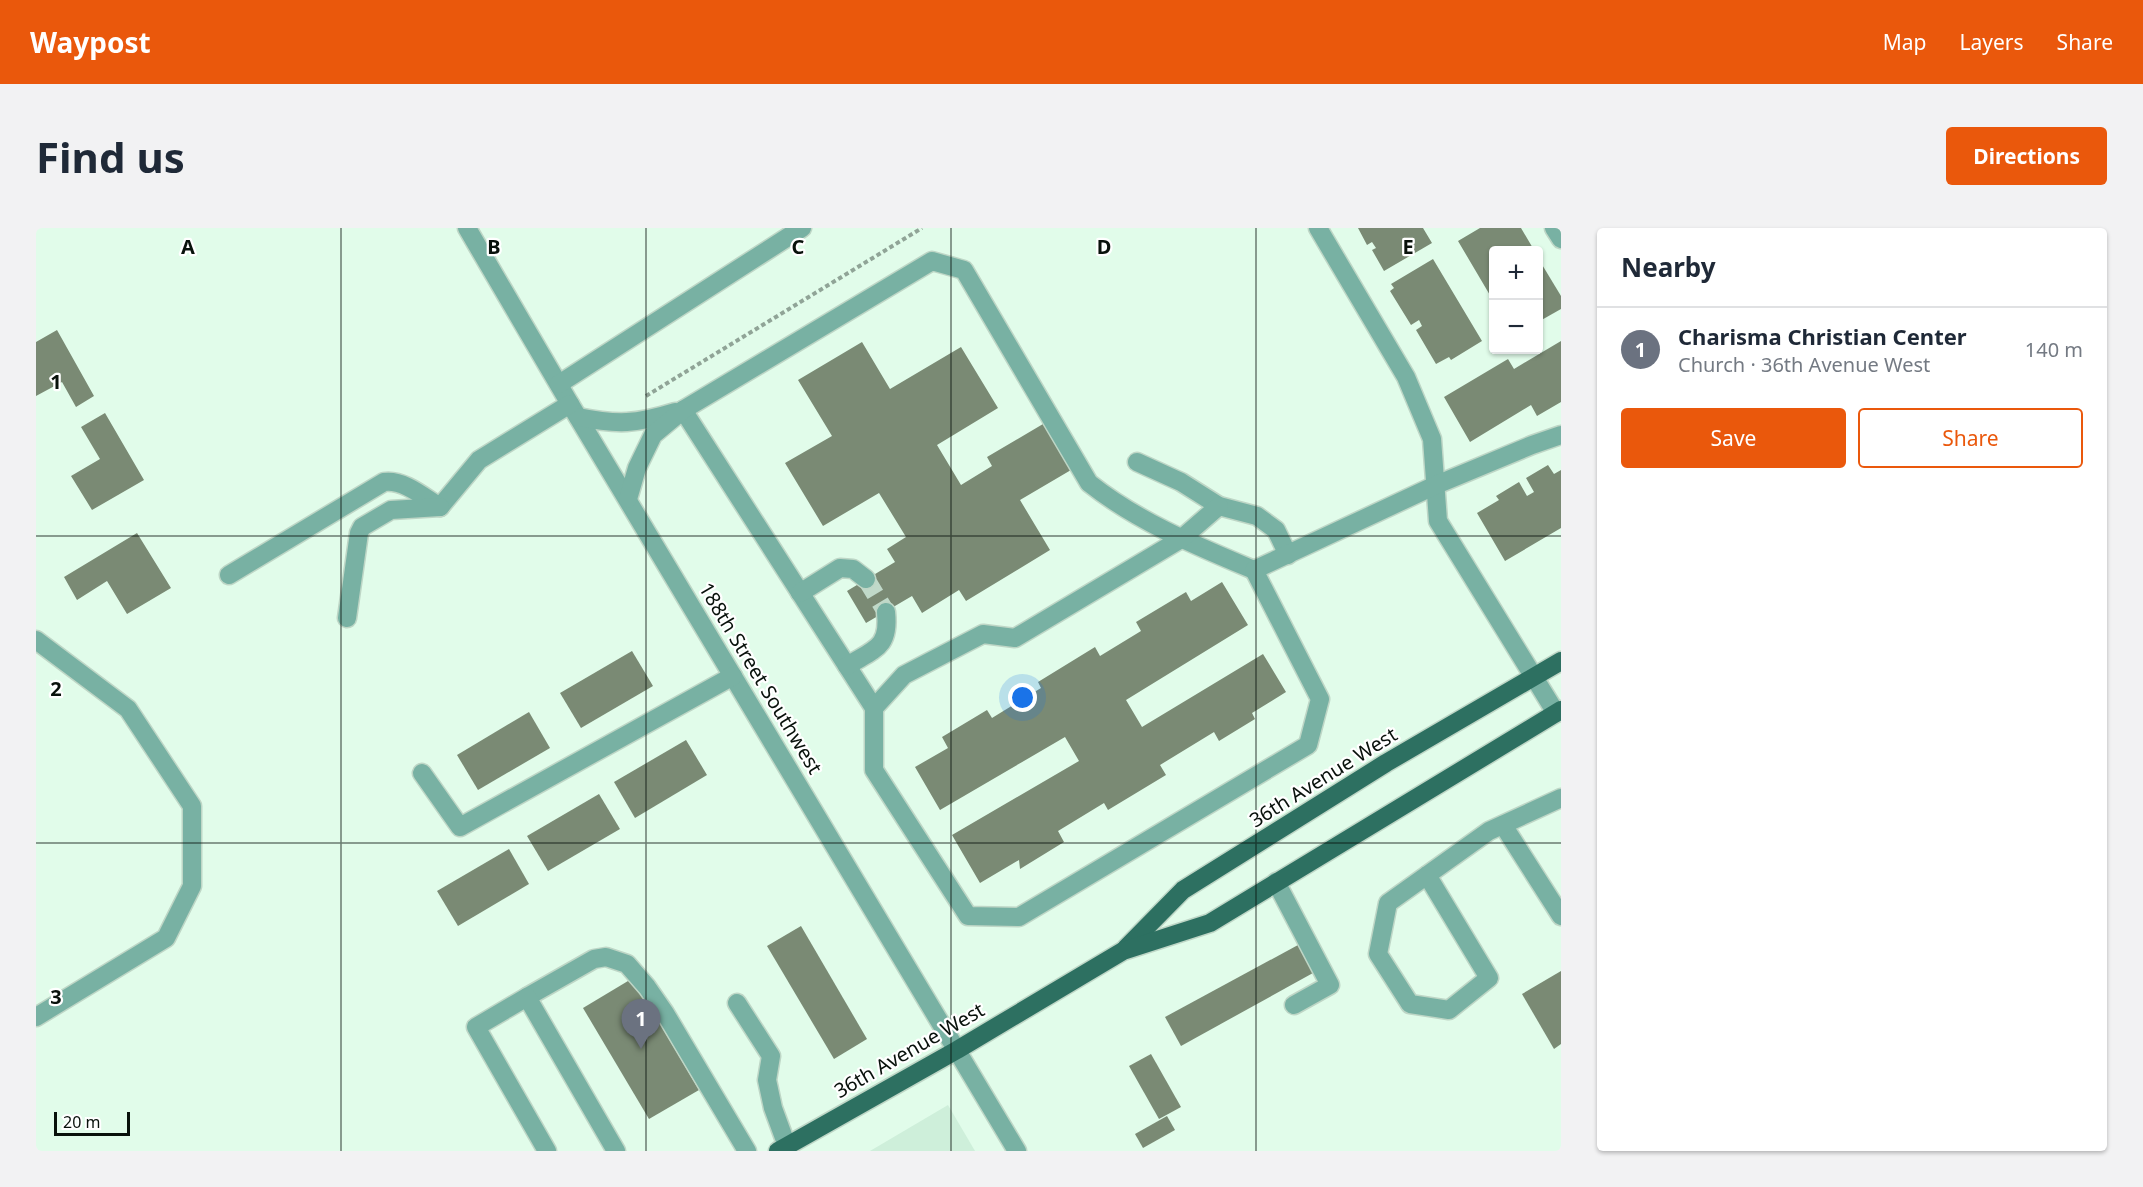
<!DOCTYPE html>
<meta charset="utf-8">
<style>
:root{--surface:#fff;--page:#f2f2f3;--text:#1f2937;--muted:#747a83;--line:#e0e1e3;--accent:#ea580c}
body{margin:0;font-family:"Noto Sans",sans-serif;background:var(--page);color:var(--text)}
.controls{position:absolute;right:18px;top:18px;display:grid;overflow:hidden;border-radius:6px;box-shadow:0 2px 4px #0004}
.controls button{width:54px;height:54px;display:grid;place-items:center;padding:0;border:0;border-bottom:2px solid var(--line);background:var(--surface);color:var(--text);font:30px sans-serif}
.scale{position:absolute;left:18px;bottom:15px;width:76px;box-sizing:border-box;padding-left:6px;border:3px solid #08110b;border-top:0;font-size:16px;line-height:21px;white-space:nowrap;color:#08110b;-webkit-text-stroke:4px #fff;paint-order:stroke}
.you{position:absolute;left:987px;top:470px;width:21px;height:21px;margin:-15px;border:4px solid #fff;border-radius:50%;background:#1a73e8;box-shadow:0 0 0 9px #1a73e833}
.badge{display:grid;place-items:center;width:39px;height:39px;border-radius:50%;background:var(--accent);color:#fff;font-size:20px;font-weight:700}
.pin{position:absolute;translate:-50% -50px;filter:drop-shadow(0 2px 3px #0008)}
.pin::after{content:'';position:absolute;top:32px;width:21px;height:18px;background:inherit;clip-path:polygon(0 0,100% 0,50% 100%)}
.list{margin:0;padding:0;list-style:none}
h2{display:flex;justify-content:space-between;align-items:center;height:78px;margin:0;padding:0 24px;font-size:26px}
h2 small{font-size:20px;font-weight:400;color:var(--muted)}
.list li{display:grid;grid-template-columns:39px 1fr auto;gap:18px;align-items:center;box-sizing:border-box;height:84px;padding:0 24px;border-top:2px solid var(--line)}
.list b{display:block;font-size:22px;white-space:nowrap}
.list p{margin:0;font-size:20px;white-space:nowrap;color:var(--muted)}
.list em{font-size:20px;font-style:normal;color:var(--muted)}
.actions{display:flex;gap:12px;padding:18px 24px}
.actions a{flex:1;padding:14px 0;border:2px solid var(--accent);border-radius:6px;text-align:center;font-size:21px;color:var(--accent)}
.actions .main{background:var(--accent);color:#fff}
.map{position:relative;flex:none;width:1525px;height:923px;overflow:hidden;border-radius:6px}
header{display:flex;align-items:center;gap:36px;box-sizing:border-box;height:84px;padding:0 30px;background:var(--accent);color:#fff}
header strong{font-size:28px}
nav{display:flex;gap:33px;margin-inline-start:auto;font-size:21px}
.intro{display:flex;align-items:center;justify-content:space-between;box-sizing:border-box;height:144px;padding:0 36px}
h1{margin:0;font-size:42px}
.button{padding:15px 27px;border-radius:6px;background:var(--accent);color:#fff;font-size:21px;font-weight:700}
main{display:flex;gap:36px;padding:0 36px}
aside{flex:1;background:var(--surface);border-radius:6px;box-shadow:0 2px 4px #0004}
.map>svg:first-child{display:block}
.built{fill:#ceefda}
.building{fill:#7a8a74}
.lines{fill:none;stroke-linecap:round;stroke-linejoin:round}
.minor-tunnel{stroke:#c0d9c9;stroke-width:18;stroke-dasharray:18 9;stroke-linecap:butt}
.minor-casing{stroke:#bed6c6;stroke-width:21}
.major-casing{stroke:#bed6c6;stroke-width:21}
.path{stroke:#90a497;stroke-width:4;stroke-dasharray:4.5 3;stroke-linecap:butt}
.minor{stroke:#78b1a3;stroke-width:18}
.major{stroke:#2d7061;stroke-width:18}
.grid{fill:none;stroke:#08110b;stroke-width:1.5;stroke-opacity:0.55}
.labels{text-anchor:middle;dominant-baseline:central;stroke-width:4.5;stroke-linejoin:round;paint-order:stroke}
.street-label{font-size:20px;fill:#08110b;stroke:#fff}
.grid-label{font-size:20px;text-anchor:middle;font-weight:bold;fill:#08110b;stroke:#fff;stroke-width:4.5;stroke-linejoin:round;paint-order:stroke}
</style>
<header>
<strong>Waypost</strong>
<nav><a>Map</a><a>Layers</a><a>Share</a></nav>
</header>
<div class="intro"><h1>Find us</h1><a class="button">Directions</a></div>
<main>
<div class="map">
<svg width="1525" height="923" viewBox="0 0 1525 923">
<rect width="100%" height="100%" fill="#e1fcea"/>
<!-- built -->
<path class="built" d="M 912,877 L 939,923 L 834,923 Z"/>
<!-- building -->
<g class="building">
<path d="M 1322,0 L 1387,0 L 1396,15 L 1348,43 L 1336,22 L 1340,20 L 1336,14 L 1331,17 Z"/>
<path d="M 1444,0 L 1485,0 L 1498,22 L 1458,22 L 1458,74 L 1422,13 Z"/>
<path d="M 1502,30 L 1525,68 L 1525,81 L 1502,94 Z"/>
<path d="M 1397,31 L 1446,113 L 1415,132 L 1413,129 L 1400,136 L 1380,102 L 1386,98 L 1383,92 L 1375,97 L 1354,63 L 1358,60 L 1355,56 Z"/>
<path d="M 21,102 L 58,168 L 40,179 L 26,154 L 0,168 L 0,114 Z"/>
<path d="M 1525,113 L 1525,174 L 1501,188 L 1495,177 L 1434,214 L 1408,169 L 1472,131 L 1478,141 Z"/>
<path d="M 826,114 L 854,161 L 925,119 L 962,180 L 901,217 L 925,257 L 956,238 L 951,229 L 1007,196 L 1035,242 L 984,272 L 1014,322 L 930,373 L 923,362 L 886,385 L 876,368 L 830,395 L 811,363 L 859,334 L 851,321 L 870,309 L 843,265 L 787,298 L 749,235 L 796,208 L 762,152 Z"/>
<path d="M 69,185 L 108,252 L 56,282 L 35,248 L 64,231 L 45,199 Z"/>
<path d="M 1512,237 L 1518,246 L 1525,242 L 1525,300 L 1469,333 L 1441,285 L 1463,272 L 1460,268 L 1483,254 L 1491,268 L 1498,264 L 1490,250 Z"/>
<path d="M 101,305 L 135,360 L 91,386 L 71,353 L 41,372 L 28,349 Z"/>
<path d="M 1186,354 L 1212,397 L 1090,472 L 1106,499 L 1227,426 L 1250,464 L 1216,485 L 1219,491 L 1183,513 L 1178,504 L 1124,537 L 1130,547 L 1072,582 L 1068,575 L 1022,603 L 1028,614 L 984,641 L 983,632 L 944,655 L 916,607 L 1043,533 L 1029,509 L 904,582 L 879,539 L 912,520 L 906,509 L 951,482 L 956,490 L 1005,460 L 1002,454 L 1059,419 L 1064,428 L 1105,403 L 1100,394 L 1150,364 L 1155,373 Z"/>
<path d="M 596,423 L 617,458 L 545,500 L 524,465 Z"/>
<path d="M 493,484 L 514,520 L 442,562 L 421,527 Z"/>
<path d="M 650,512 L 671,547 L 599,590 L 578,554 Z"/>
<path d="M 563,566 L 584,601 L 512,643 L 491,608 Z"/>
<path d="M 473,621 L 493,656 L 422,698 L 401,663 Z"/>
<path d="M 765,698 L 831,811 L 798,831 L 731,718 Z"/>
<path d="M 1262,717 L 1277,745 L 1145,818 L 1129,789 Z"/>
<path d="M 1525,743 L 1525,816 L 1518,821 L 1486,766 Z"/>
<path d="M 597,750 L 663,862 L 613,891 L 547,780 Z"/>
<path d="M 1115,826 L 1145,879 L 1123,891 L 1093,838 Z"/>
<path d="M 1131,888 L 1139,902 L 1107,920 L 1099,906 Z"/>
</g>
<g class="lines">
<!-- minor-tunnel -->
<path class="minor-tunnel" d="M 830,351 L 850,384"/>
<!-- minor casing -->
<g class="minor-casing">
<g id="minor">
<path d="M 431,0 L 534,176 L 981,923"/>
<path d="M 1282,0 L 1370,149 L 1396,211 L 1402,293 L 1520,485"/>
<path d="M 1518,0 L 1525,11"/>
<path d="M 523,156 L 766,0"/>
<path d="M 647,182 L 838,480"/>
<path d="M 542,189 C 582,197 600,196 639,184"/>
<path d="M 1101,234 L 1145,254 L 1183,278 L 1221,288 L 1240,302 L 1252,327"/>
<path d="M 592,271 L 601,240 L 617,207 L 647,182 L 896,33 L 928,42 L 1053,255 C 1102,294 1161,318 1218,342"/>
<path d="M 1183,278 L 1145,311 L 979,410 L 947,406 L 868,447 L 838,480 L 838,542 L 932,688 L 983,689 L 1272,517 L 1284,471 L 1218,342 L 1400,257 L 1496,217 L 1525,207"/>
<path d="M 404,279 L 443,232 L 534,176"/>
<path d="M 193,347 L 348,254 C 367,251 388,269 404,279"/>
<path d="M 764,365 L 804,340 L 817,341 L 830,351"/>
<path d="M 311,390 L 323,305 L 326,299 L 355,282 L 404,279"/>
<path d="M 0,412 L 92,481 L 156,578 L 156,658 L 130,710 L 0,789"/>
<path d="M 811,438 C 838,421 854,420 850,384"/>
<path d="M 386,545 L 424,599 L 697,448"/>
<path d="M 1467,597 L 1525,688"/>
<path d="M 1391,647 L 1453,750 L 1413,782 L 1374,776 L 1342,726 L 1352,675 L 1453,603 L 1525,570"/>
<path d="M 1240,654 L 1294,757 L 1258,777"/>
<path d="M 491,769 L 558,731 L 570,729 L 591,736 L 611,759 L 629,785 L 711,923"/>
<path d="M 701,775 L 735,828 L 731,852 L 737,880 L 751,918"/>
<path d="M 511,923 L 440,799 L 491,769 L 580,923"/>
</g>
</g>
<!-- major casing -->
<g class="major-casing">
<g id="major">
<path d="M 1090,720 L 1147,662 L 1350,535 L 1525,433"/>
<path d="M 742,923 L 921,822 L 1087,723 L 1174,695 L 1525,482"/>
</g>
</g>
<!-- path -->
<path class="path" d="M 610,168 L 886,0"/>
<!-- minor -->
<use href="#minor" class="minor"/>
<!-- major -->
<use href="#major" class="major"/>
</g>
<!-- grid -->
<path class="grid" d="M 305,0 L 305,923M 610,0 L 610,923M 915,0 L 915,923M 1220,0 L 1220,923M 0,308 L 1525,308M 0,615 L 1525,615"/>
<g class="labels">
<!-- street labels -->
<g class="street-label">
<text transform="translate(725 450) rotate(59)">188th Street Southwest</text>
<text transform="translate(1287 549) rotate(-32)">36th Avenue West</text>
<text transform="translate(873 822) rotate(-30)">36th Avenue West</text>
</g>
</g>
<g class="grid-label">
<text x="152" y="26">A</text>
<text x="458" y="26">B</text>
<text x="762" y="26">C</text>
<text x="1068" y="26">D</text>
<text x="1372" y="26">E</text>
<text x="20" y="161">1</text>
<text x="20" y="468">2</text>
<text x="20" y="776">3</text>
</g>
</svg>
<div class="controls">
<button>+</button>
<button>−</button>
</div>
<div class="scale">20 m</div>
<div class="you"></div>
<div class="pin badge" style="left:605px;top:821px;background:#6b7280">1</div>
</div>
<aside>
<h2>Nearby<small></small></h2>
<ul class="list">
<li><span class="badge" style="background:#6b7280">1</span><div><b>Charisma Christian Center</b><p>Church · 36th Avenue West</p></div><em>140 m</em></li>
</ul>
<div class="actions"><a class="main">Save</a><a>Share</a></div>
</aside>
</main>
